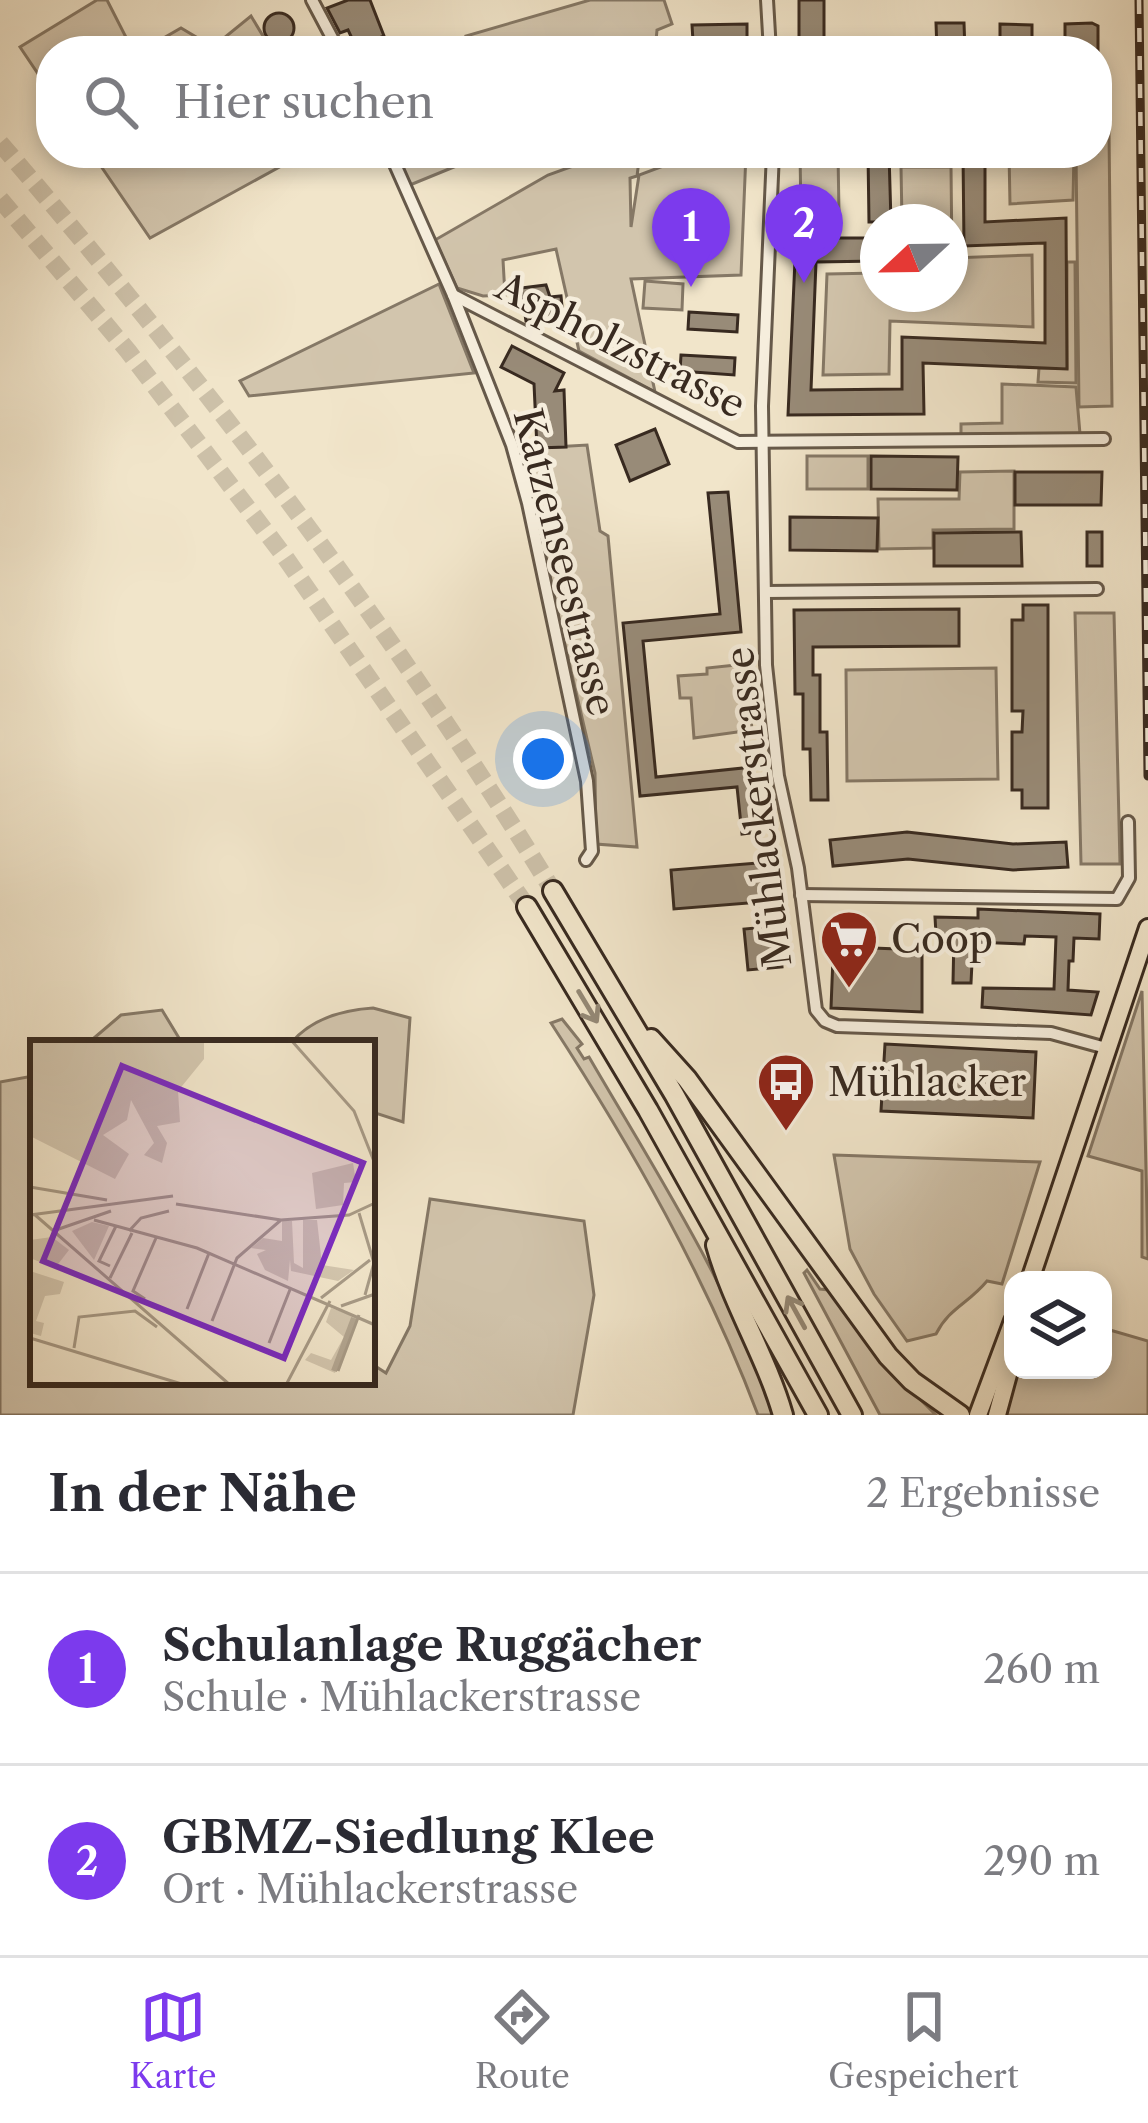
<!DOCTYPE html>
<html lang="de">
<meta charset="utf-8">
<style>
:root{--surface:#fff;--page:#f2f2f3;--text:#2b2b33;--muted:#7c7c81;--line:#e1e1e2;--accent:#7c3aed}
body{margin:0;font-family:"Libre Caslon Text",serif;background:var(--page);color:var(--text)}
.controls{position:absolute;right:36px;bottom:36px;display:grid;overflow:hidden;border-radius:24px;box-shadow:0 6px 18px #0003}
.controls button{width:108px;height:108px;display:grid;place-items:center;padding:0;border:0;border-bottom:3px solid var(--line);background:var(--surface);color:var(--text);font:60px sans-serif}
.compass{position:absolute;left:860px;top:204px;width:108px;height:108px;border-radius:50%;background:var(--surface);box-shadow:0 6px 18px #0003;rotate:248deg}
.you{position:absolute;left:543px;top:759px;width:42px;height:42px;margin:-30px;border:9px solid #fff;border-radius:50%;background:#1a73e8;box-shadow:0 0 0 18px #1a73e833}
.badge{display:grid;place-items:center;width:78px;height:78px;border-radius:50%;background:var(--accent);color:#fff;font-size:39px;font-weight:700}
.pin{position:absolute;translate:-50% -99px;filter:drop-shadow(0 3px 6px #0008)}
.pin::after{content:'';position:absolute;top:63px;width:42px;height:36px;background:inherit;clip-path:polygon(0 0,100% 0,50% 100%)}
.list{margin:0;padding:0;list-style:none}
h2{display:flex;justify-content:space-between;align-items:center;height:156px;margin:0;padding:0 48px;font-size:51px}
h2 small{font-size:39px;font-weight:400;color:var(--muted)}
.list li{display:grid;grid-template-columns:78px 1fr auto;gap:36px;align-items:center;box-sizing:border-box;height:192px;padding:0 48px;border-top:3px solid var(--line)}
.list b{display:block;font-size:45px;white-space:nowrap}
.list p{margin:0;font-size:39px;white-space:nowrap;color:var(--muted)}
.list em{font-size:39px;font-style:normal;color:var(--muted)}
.icon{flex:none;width:66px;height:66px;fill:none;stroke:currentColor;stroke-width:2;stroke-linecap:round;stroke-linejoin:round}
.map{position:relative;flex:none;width:1148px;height:1415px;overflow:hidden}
.search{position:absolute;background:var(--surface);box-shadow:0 6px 18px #0003;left:36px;right:36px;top:36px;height:132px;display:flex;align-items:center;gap:30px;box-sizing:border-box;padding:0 42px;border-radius:48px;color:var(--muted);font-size:45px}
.sheet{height:540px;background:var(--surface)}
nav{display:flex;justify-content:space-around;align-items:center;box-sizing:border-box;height:168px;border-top:3px solid var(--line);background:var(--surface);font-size:33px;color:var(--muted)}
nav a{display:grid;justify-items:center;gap:6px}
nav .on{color:var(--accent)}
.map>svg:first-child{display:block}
.green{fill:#d2c5ad;stroke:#857866;stroke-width:3}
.building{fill:#988b78;stroke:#382a20;stroke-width:3}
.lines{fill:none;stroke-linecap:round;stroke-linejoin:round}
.highway-tunnel{stroke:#ccc0a8;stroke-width:18;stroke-dasharray:18 9;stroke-linecap:butt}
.street-casing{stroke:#66594a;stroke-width:16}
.primary-casing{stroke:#382a20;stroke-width:22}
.highway-casing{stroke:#382a20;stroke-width:24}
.street{stroke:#f6eedd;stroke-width:10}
.primary{stroke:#f1e5ca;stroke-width:16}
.highway{stroke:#f1e5ca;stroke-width:18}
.rail-casing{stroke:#382a20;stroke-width:9}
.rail{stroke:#f6eedd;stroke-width:4.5;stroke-dasharray:14;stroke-linecap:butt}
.oneway{stroke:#948875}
.labels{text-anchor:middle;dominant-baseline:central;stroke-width:9;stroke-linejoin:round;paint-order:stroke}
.street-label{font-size:39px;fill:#382a20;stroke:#f6eedd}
.poi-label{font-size:39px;fill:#382a20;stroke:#f6eedd;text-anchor:start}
.inset-river{fill:none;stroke:#b2a590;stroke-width:6}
.inset-road{fill:none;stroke:#a79a86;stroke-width:3}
.view{fill:#7b2cbf;fill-opacity:0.15;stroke:#7b2cbf;stroke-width:6}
.inset-edge{fill:none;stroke:#382a20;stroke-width:6}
</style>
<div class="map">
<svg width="1148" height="1415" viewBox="0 0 1148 1415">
<rect width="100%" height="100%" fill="#f1e5ca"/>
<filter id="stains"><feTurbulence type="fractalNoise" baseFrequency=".00167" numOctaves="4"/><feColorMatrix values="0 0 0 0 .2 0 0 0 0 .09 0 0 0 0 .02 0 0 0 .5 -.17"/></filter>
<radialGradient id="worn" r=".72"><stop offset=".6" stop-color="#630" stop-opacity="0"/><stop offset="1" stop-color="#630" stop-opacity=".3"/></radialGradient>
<!-- green -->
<g class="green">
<path d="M 97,0 L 107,0 L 133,51 L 51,51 L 51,93 L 20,47 Z"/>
<path d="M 590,0 L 664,0 L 672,24 L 657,30 L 655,51 L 470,51 L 466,36 Z"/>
<path d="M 251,16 L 272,51 L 141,51 L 181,28 L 213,47 Z"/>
<path d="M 1097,132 L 1109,132 L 1112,406 L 1079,407 L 1076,153 L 1097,153 Z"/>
<path d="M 92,153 L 305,153 L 150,238 Z"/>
<path d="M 397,153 L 488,153 L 410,185 Z"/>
<path d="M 609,153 L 640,153 L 637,176 L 630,178 L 631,227 L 639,175 L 698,153 L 746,153 L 741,275 L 631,279 L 655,392 L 579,351 L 556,249 L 503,260 L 505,295 L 483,296 L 457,288 L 435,240 L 548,175 Z"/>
<path d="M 800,153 L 838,153 L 839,214 L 801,214 Z"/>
<path d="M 1009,153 L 1074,153 L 1073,200 L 1010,204 Z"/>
<path d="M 901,167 L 951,167 L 952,258 L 1032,255 L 1033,327 L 890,321 L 889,374 L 823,375 L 827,274 L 878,273 L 878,294 L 950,294 L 950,222 L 902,222 Z"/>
<path d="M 1067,262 L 1075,262 L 1076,383 L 1038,382 L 1039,368 L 1067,368 Z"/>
<path d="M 645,281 L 683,284 L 682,310 L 643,308 Z"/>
<path d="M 439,284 L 474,373 L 249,396 L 240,381 Z"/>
<path d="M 1002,384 L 1076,387 L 1080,434 L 961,435 L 961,424 L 1002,423 Z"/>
<path d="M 587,445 L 600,531 L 608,536 L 637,847 L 596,844 L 595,773 L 519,449 Z"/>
<rect x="807" y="456" width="61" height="33"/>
<path d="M 1014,471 L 1014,529 L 933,530 L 933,548 L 879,549 L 878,499 L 959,499 L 960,472 Z"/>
<path d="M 1075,613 L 1114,613 L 1120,864 L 1081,864 Z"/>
<path d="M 746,664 L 752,730 L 694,738 L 691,698 L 680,698 L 678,676 L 707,674 L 707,668 Z"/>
<path d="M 996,668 L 998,779 L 847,781 L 846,670 Z"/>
<path d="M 1142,991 L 1148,1259 L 1142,1257 L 1142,1171 L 1088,1156 Z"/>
<path d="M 373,1008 L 410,1018 L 403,1122 L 372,1112 L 372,1043 L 291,1043 C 312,1018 342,1010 373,1008 Z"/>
<path d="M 162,1010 L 182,1043 L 94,1043 L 94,1038 L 121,1015 Z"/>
<path d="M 562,1019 L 582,1044 L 577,1048 L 584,1059 L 589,1057 C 654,1169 734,1291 773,1415 L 758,1415 C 706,1277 631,1146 551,1023 Z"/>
<path d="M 33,1076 L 33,1382 L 372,1382 L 372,1364 L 386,1373 L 410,1326 L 430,1199 L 584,1221 L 594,1295 L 573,1415 L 0,1415 L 0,1082 Z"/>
<path d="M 834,1155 L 1040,1162 L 1002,1284 L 987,1281 C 968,1304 949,1308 936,1334 L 907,1341 L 874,1294 L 850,1249 Z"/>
<path d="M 807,1270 L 820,1289 L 829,1290 L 876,1355 L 936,1415 L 880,1415 L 804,1273 Z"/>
<path d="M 1103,1328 L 1148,1341 L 1148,1415 L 1006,1415 L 1013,1370 L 1103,1370 Z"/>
</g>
<!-- building -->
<g class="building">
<path d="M 348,0 L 370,0 L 384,36 L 374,40 L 379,51 L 358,51 L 348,30 L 340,33 L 327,8 Z"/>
<rect x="799" y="0" width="25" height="51"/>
<circle cx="279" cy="28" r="15"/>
<path d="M 936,23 L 964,23 L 965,51 L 937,51 Z"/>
<path d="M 1092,23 L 1098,26 L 1098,51 L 1065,51 L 1065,24 Z"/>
<path d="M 747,24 L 747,40 L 693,41 L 692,25 Z"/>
<path d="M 1000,24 L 1032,25 L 1032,51 L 1000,51 Z"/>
<path d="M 868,153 L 889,153 L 891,222 L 869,222 Z"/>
<path d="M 963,153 L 985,153 L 985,222 L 1066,218 L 1067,369 L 923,363 L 924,414 L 788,415 L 796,238 L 878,238 L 878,261 L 816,262 L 811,390 L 902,389 L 902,337 L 1045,343 L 1045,243 L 964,246 Z"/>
<path d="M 546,285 L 550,297 L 561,296 L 563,317 L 526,321 L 521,288 Z"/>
<path d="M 689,312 L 738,315 L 737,332 L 688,329 Z"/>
<path d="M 512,346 L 564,373 L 555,391 L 564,390 L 566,447 L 537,448 L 534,384 L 501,367 Z"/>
<path d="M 681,355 L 735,358 L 734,375 L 680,371 Z"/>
<path d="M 655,429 L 669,464 L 630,481 L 616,445 Z"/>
<path d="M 871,456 L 958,457 L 957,490 L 871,489 Z"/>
<path d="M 1015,472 L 1102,472 L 1101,505 L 1015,505 Z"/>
<path d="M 728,492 L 741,632 L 643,641 L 656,777 L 753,767 L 759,832 L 742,834 L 737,787 L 640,796 L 623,623 L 720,614 L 708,493 Z"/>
<path d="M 790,517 L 878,518 L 877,551 L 790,550 Z"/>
<path d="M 1021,532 L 1022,566 L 934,566 L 934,533 Z"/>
<rect x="1087" y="532" width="15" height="34"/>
<path d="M 1023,605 L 1048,605 L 1048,808 L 1022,808 L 1022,790 L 1012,790 L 1012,732 L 1022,732 L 1023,711 L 1012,711 L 1012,620 L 1023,620 Z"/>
<path d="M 959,609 L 959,646 L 813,647 L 813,675 L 820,675 L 820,732 L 827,732 L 828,800 L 811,800 L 810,749 L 803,749 L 803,694 L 795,694 L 794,610 Z"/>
<path d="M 907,832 L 1013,844 L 1066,842 L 1068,867 L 1013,870 L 908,859 L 833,866 L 830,840 Z"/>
<path d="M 769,862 L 772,901 L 674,909 L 671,870 Z"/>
<path d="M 978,909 L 1100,914 L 1099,939 L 1074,938 L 1073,961 L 1069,961 L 1068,990 L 1098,992 L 1091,1015 L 982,1007 L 983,988 L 1054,989 L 1056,937 L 1025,936 L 1024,944 L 973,942 L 971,983 L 953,983 L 954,935 L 936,934 L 935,917 L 978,918 Z"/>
<path d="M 779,926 L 782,967 L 748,970 L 744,929 Z"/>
<path d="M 848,947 L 922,950 L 922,1012 L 831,1008 L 833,957 L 848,957 Z"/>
<path d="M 885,1044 L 1036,1052 L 1033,1118 L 881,1111 Z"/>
</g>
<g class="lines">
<!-- highway-tunnel -->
<g class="highway-tunnel">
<path d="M 0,143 C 203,379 391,625 553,891"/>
<path d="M 0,199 L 128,351 L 285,557 L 527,907"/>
</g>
<!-- street casing -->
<g class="street-casing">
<g id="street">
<path d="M 312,0 L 339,51"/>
<path d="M 767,0 L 770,51"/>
<path d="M 1097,106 L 1098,106"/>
<path d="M 390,153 L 453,295 L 512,445 L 528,503 L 587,781 L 592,851 L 586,860"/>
<path d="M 773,153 L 762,406 L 766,665 L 778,776 L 798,868 L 816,1010 L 825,1021 L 837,1026 L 1051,1033 L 1106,1048"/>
<path d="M 453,295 L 738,442 L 1104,439"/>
<path d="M 765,592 L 1097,589"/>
<path d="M 801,895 L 1117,899 L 1129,878 L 1128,822"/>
</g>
</g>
<!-- primary casing -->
<g class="primary-casing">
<g id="primary">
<path d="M 1030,1280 L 1148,928"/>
<path d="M 978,1415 L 1013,1321"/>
<path d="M 997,1415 L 1013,1356"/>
</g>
</g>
<!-- highway casing -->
<g class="highway-casing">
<g id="highway">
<path d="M 553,891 L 674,1094 L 852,1415"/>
<path d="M 527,907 L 648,1110 L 818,1415"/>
<path d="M 651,1039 L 687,1079 L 888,1356 L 912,1381 L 960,1415"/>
<path d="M 716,1245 C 732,1303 766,1356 783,1415"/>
</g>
</g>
<!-- street -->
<use href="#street" class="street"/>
<!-- primary -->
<use href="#primary" class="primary"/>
<!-- highway -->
<use href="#highway" class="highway"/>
<!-- rail casing -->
<g class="rail-casing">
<path id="rail" d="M 1139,0 L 1148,776"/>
</g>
<!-- rail -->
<use href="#rail" class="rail"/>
</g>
<!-- one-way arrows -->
<defs><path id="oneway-shaft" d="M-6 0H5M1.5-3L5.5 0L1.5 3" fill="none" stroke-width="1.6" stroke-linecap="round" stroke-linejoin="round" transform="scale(3)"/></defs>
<g class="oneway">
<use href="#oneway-shaft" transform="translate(588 1007) rotate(59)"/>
<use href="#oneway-shaft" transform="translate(796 1312) rotate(-119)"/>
</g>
<!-- icons -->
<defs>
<g id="supermarket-pin" transform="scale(3)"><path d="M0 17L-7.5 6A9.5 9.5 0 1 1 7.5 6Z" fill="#8f2418" stroke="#f6eedd"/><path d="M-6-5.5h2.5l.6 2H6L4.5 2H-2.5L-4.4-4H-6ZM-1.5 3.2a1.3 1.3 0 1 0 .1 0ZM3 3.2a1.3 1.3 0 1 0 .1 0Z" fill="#fff"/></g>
<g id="bus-pin" transform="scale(3)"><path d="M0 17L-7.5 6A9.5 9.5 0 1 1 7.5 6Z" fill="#8f2418" stroke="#f6eedd"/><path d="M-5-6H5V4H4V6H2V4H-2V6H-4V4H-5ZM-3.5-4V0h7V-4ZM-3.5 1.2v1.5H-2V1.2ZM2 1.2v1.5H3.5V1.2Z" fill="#fff"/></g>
</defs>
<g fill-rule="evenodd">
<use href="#supermarket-pin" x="849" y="939"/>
<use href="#bus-pin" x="786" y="1082"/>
</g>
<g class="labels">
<!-- street labels -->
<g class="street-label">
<text transform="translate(621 345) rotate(27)">Aspholzstrasse</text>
<text transform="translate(565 562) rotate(76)">Katzenseestrasse</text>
<text transform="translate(758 807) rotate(-97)">Mühlackerstrasse</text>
</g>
<!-- poi labels -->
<g class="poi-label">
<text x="891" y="939">Coop</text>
<text x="828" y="1082">Mühlacker</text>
</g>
</g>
<!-- overview -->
<g transform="translate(30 1040)">
<rect width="345" height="345" fill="#f1e5ca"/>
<path d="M 0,0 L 174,0 L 174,19 L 148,51 L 150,82 L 127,86 L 137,103 L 132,123 L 114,115 L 124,103 L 101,60 L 97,80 L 73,95 L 99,114 L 85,139 L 0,96 ZM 323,123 L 326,142 L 314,143 L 313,165 L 286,169 L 282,133 ZM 273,180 L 287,180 L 292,225 L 324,230 L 308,241 L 261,231 L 260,220 L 258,241 L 235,230 L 227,214 L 236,210 L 221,208 L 233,198 L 252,201 L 252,181 L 262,181 L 264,223 L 273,228 ZM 62,182 L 79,186 L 64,220 L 42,191 ZM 22,197 L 39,210 L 25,228 L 0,218 L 0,200 ZM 0,231 L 34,242 L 30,254 L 15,256 L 6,281 L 14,283 L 11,296 L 0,293 ZM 301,268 L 327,277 L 305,333 L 275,320 L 281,313 L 301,320 L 314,297 L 296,282 Z" fill="#d2c5ad"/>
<path class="inset-river" d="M 304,331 L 324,278"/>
<path class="inset-road" d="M 261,0 L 324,71 L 345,124M 0,147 L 77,160M 146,164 L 251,180 L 319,175 L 345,163M 329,173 L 344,223 L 335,255M 4,174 L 200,345M 0,175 L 143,156M 64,180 L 167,208 L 345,285M 23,191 L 81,171M 99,191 L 111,178 L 139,171M 80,226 L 69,221 L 86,186M 80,238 L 102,193M 291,258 L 340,220M 115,259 L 103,251 L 126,198M 311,266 L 345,254M 157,269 L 179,213M 182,281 L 207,218 L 251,180M 0,298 L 155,345M 239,303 L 261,247M 44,308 L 49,277 L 105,271 L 127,287M 308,331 L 329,275M 256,345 L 300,261"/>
<path class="view" d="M 92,26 L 333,123 L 254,318 L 13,221 Z"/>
<rect width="345" height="345" class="inset-edge"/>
</g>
<rect width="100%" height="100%" filter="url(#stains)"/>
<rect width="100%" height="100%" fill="url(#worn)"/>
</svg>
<div class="controls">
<button><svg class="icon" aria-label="layers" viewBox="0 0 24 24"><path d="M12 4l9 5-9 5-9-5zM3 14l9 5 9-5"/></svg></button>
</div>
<svg class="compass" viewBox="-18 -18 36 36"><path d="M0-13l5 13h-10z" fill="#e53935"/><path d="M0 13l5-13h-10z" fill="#7c7c81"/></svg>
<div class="you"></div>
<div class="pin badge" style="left:691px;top:287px">1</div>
<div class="pin badge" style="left:804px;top:283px">2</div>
<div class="search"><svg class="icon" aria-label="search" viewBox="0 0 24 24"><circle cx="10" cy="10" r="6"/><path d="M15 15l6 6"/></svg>Hier suchen</div>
</div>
<section class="sheet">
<h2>In der Nähe<small>2 Ergebnisse</small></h2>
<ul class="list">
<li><span class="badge">1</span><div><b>Schulanlage Ruggächer</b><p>Schule · Mühlackerstrasse</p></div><em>260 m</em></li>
<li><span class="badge">2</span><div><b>GBMZ-Siedlung Klee</b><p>Ort · Mühlackerstrasse</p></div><em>290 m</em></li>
</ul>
</section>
<nav>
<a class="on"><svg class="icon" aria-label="map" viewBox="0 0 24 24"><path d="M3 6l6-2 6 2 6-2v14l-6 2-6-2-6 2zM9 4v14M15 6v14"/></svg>Karte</a>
<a><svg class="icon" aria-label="directions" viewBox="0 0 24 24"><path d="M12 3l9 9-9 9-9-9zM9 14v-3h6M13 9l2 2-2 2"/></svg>Route</a>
<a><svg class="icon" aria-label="saved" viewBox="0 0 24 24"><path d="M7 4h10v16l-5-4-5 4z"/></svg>Gespeichert</a>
</nav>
